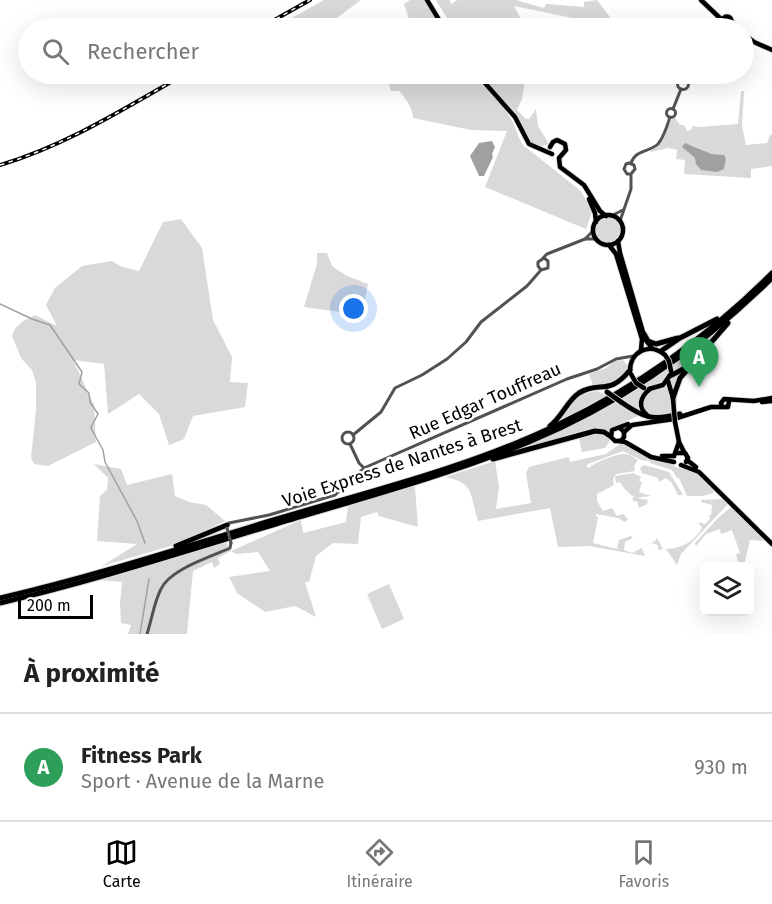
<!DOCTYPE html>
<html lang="fr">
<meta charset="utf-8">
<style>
:root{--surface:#fff;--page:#f2f2f2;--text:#222;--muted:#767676;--line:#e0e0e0;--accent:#000}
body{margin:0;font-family:"Fira Sans",sans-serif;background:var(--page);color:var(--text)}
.controls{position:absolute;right:18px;bottom:18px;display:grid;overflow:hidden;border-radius:9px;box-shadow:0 6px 24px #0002}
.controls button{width:54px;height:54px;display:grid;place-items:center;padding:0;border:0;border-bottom:2px solid var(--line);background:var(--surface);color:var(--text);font:30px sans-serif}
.scale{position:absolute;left:18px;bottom:15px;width:75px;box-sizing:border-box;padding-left:6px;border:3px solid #000;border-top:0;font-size:16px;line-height:21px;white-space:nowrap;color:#000;-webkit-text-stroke:4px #fff;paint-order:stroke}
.you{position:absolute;left:354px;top:309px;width:21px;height:21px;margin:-15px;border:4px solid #fff;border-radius:50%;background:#1a73e8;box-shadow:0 0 0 9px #1a73e833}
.badge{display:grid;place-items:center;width:39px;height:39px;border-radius:50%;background:var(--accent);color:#fff;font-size:20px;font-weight:700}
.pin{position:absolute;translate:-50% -50px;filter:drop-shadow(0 2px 3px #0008)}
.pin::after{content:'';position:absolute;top:32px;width:21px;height:18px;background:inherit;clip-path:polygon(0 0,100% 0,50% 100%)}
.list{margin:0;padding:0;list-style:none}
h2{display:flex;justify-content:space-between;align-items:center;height:78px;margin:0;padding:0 24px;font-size:26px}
h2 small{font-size:20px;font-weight:400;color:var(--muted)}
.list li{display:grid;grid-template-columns:39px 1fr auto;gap:18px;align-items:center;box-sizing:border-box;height:108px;padding:0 24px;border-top:2px solid var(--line)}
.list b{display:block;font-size:22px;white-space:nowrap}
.list p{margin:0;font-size:20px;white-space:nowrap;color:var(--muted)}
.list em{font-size:20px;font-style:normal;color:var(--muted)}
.icon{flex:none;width:33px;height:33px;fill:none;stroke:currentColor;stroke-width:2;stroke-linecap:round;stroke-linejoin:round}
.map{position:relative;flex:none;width:772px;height:634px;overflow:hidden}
.search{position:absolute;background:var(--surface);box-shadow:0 6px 24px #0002;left:18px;right:18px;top:18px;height:66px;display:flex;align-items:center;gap:15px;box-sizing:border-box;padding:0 21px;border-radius:33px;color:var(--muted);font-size:22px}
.sheet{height:186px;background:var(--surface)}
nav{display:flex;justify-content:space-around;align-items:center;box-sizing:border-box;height:84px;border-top:2px solid var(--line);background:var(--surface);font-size:16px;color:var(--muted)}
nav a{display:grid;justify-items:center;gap:3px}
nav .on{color:var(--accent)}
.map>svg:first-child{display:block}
.green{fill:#d9d9d9;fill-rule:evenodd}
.water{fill:#a0a0a0}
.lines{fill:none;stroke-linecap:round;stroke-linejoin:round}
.stream{stroke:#a0a0a0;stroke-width:1.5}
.major-casing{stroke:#dbdbdb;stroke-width:6}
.highway-casing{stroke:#dbdbdb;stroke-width:7}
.minor{stroke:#525252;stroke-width:3}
.major{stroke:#000;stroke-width:4.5}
.highway{stroke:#000;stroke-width:5}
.rail-casing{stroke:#000;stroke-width:4}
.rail{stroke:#fff;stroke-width:1.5;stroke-dasharray:4.5;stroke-linecap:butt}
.major-bridge-casing{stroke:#dbdbdb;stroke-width:6;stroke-linecap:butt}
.highway-bridge-casing{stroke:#dbdbdb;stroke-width:7;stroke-linecap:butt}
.minor-bridge{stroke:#525252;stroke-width:3}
.major-bridge{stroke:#000;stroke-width:4.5}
.highway-bridge{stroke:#000;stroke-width:5}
.labels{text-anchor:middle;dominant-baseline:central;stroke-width:5;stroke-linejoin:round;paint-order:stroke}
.street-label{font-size:18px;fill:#000;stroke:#fff}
</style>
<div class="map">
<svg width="772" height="634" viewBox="0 0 772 634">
<rect width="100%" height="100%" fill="#fff"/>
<!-- green -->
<g class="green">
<path d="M 324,0 L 361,0 L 330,23 L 328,20 L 312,28 L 274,28 Z"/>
<path d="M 410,0 L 424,0 L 442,28 L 412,28 L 404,4 Z"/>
<path d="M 436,0 L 450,0 L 451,4 L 457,0 L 516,0 L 544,8 L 546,4 L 584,7 L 584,2 L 597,0 L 610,17 L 607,25 L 514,6 L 526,28 L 453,28 Z"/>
<path d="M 388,74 L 526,74 L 522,99 L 517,110 L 526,119 L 529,119 L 536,109 L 538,126 L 549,144 L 543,146 L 533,145 C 522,135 519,118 509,106 L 507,113 C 516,123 516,136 524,146 L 581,191 L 592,212 L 586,229 L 485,187 L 507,131 L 471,130 L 413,118 C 412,107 407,100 399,91 L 391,91 L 388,82 L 385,77 Z"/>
<path d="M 741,91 L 744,91 L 742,126 L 746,145 L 767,143 L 770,135 L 772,135 L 772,166 L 751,169 L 751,178 L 684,174 L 685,160 L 676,159 L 677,150 L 668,148 L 651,152 L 650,150 L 661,143 L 671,120 L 675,118 L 680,125 L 684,125 L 687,131 L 691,130 L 693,126 L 700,127 L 738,124 ZM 691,145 L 712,154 L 722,155 L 726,159 L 724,169 L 691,155 L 687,151 Z"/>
<circle cx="608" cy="230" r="12"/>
<path d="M 181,219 L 202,248 L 213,320 L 232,357 L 230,382 L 248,383 L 245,407 L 193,416 L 184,439 L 169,445 L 159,414 L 139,394 L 108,414 L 104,364 L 73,360 L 94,405 L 96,442 L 48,466 L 34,464 L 31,458 L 36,409 L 36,383 L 32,370 L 21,358 L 12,336 C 15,324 24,321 35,315 L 57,326 L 46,305 L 55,288 L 82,266 L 112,261 L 122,267 L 139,271 L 163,222 Z"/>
<path d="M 317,253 L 327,253 L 332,266 L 347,276 L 368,284 L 362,315 L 304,307 L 317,264 Z"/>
<path d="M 719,330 C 701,354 672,380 677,413 L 654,420 L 638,416 L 610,429 L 608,436 L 610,441 L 605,448 L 582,452 L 579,438 L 526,452 L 511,452 C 587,422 655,380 719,330 Z"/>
<path d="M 623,360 L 628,366 C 626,383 607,384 593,386 L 589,374 L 606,368 L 615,361 Z"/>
<path d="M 596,391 L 608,395 L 557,422 L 579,395 Z"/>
<path d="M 621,443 L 652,459 L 668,462 L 676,467 L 697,472 L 714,488 L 713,493 L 703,496 L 687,496 L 679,478 L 677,478 L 672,470 L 650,463 L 650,461 L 641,460 L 623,451 L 588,464 L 586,466 L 589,468 C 593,463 618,453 625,454 C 630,454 634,458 638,460 L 634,466 L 635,471 L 616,474 L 613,479 L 614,485 L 597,494 L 597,501 L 603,511 L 612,508 L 617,516 L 623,514 L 628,519 L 625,522 L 618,518 L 596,514 L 596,516 L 598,517 L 593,543 L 617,549 L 619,540 L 631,536 L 633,538 L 625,542 L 624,550 L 632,553 L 655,541 L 657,538 L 663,549 L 658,550 L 658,545 L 652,543 L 642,548 L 645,556 L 589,546 L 558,547 L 550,508 L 478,521 C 470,497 476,483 445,477 L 495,461 L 499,487 L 496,509 L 531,503 L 526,473 L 529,467 L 569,457 L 570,462 L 606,454 Z"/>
<path d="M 94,464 L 121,469 L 127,485 L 172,474 L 175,496 L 189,502 L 206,505 L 225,521 L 174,545 L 102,566 L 137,544 L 97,541 L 100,496 L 107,490 L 108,478 Z"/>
<path d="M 644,465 L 669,472 L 683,495 L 678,495 L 672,483 L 666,478 L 659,482 L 658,478 L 642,473 L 640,468 Z"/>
<path d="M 633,473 L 641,477 L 639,481 L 642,482 L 639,492 L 651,496 L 636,498 L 648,500 L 647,504 L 639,508 L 637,501 L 634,502 L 632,498 L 635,497 C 630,496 622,486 620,482 L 616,483 L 615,476 Z"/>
<path d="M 412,485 L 415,487 L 418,527 L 379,516 L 377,512 L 361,517 L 358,544 L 333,543 L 316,556 L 309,582 L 305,582 L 316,617 L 295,606 L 265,612 L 237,593 L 229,577 L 270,571 L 258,552 L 236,554 L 231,551 L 218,558 L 220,564 L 214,568 L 212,562 L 193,571 L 187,634 L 128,634 L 131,625 L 121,623 L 120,603 L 122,582 L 98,580 L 226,542 L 231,551 L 301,520 L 303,533 L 346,522 L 348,506 Z"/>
<path d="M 723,499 L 728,504 L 681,554 L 677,565 L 666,549 C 682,548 694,542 702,528 L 698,522 L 705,524 L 710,519 L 709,515 L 711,515 L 712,505 L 701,502 L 701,500 Z"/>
<path d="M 731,507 L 765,539 L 763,541 L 750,540 L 744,566 L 735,566 L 739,565 L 736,554 L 740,553 L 732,530 L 721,534 L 720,529 L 706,534 L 696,546 L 695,543 L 718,518 Z"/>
<path d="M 389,584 L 404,619 L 382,629 L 367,594 Z"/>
</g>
<!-- water -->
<g class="water">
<path d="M 492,141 L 495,147 L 492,154 L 493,157 L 484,176 L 479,176 L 470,156 L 479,143 Z"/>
<path d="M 685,143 L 712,154 L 724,155 L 726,159 L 724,169 L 717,172 L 701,170 L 696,164 L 695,158 L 682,147 Z"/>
</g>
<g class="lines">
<!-- stream -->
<g class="stream">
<path d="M 0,304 L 32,319 L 50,325 L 82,372 L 79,384 L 89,393 L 90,402 L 98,414 L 91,427 L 92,430 L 103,450 L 105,462 L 137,521 L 145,543"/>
<path d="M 140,634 L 149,579"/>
</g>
<!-- major casing -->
<g class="major-casing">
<g id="major">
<path d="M 427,0 L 444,28"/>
<path d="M 701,0 L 722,20"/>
<circle cx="727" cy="21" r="4.5"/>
<path d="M 731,21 L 739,28"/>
<path d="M 744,34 L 754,42 L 772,50"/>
<path d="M 477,74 L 515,117 L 529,144 L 552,154"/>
<path d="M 550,147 L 553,142 L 557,140 L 565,144 L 566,150 L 559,158 L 560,167 L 584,185 L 600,211 L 606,216"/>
<path d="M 589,199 L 595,213 L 596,222"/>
<circle cx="608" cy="230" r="15"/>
<path d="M 618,241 L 620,253 L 645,339 L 652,348"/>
<path d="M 609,245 L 616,254 L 642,339 L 641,350"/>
<path d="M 630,371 C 630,351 650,342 665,355"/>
<path d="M 668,381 L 673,398 L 674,411"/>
<path d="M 649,389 L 663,385 L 670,375"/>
<path d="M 729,401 L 728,407 L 722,407 L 721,403 L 724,399 L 754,401 L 772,398"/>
<path d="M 762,402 L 772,401"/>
<path d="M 648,416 C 637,407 640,397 650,389"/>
<path d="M 675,422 L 679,442 L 684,452"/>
<path d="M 620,428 L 624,432 L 624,437 L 621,441 L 615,441 L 611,437 L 612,430 L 628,424"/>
<path d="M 624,432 L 632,425 L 674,419 L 711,407 L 722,407"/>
<path d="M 619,441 L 625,442 L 651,457 L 674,462"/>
<path d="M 677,453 L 685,453 L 688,458 L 686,462"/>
<path d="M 662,456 L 674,456"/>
<path d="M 674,456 L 679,442"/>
<path d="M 687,460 L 696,467"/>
<path d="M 681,465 L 699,472 L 772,544"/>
</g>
</g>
<!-- highway casing -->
<g class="highway-casing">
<g id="highway">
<path d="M 644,334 L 648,341 L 656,344 L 678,338"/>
<path d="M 661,351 L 680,338 L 717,319"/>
<path d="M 670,376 L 687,367"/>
<path d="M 673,398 L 680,378 L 728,323"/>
<path d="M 621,402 C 644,418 652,421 680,414"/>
<path d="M 550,426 C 562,417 567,401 579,393 C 600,380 608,397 630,370"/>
<path d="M 493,459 L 595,431 L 604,432 L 610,436"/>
<path d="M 176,546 L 227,525"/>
<path d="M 0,598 C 91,577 181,548 270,521 C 367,492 468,468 559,424 C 638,386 710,335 772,273"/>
<path d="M 0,603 C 94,581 186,551 279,523 C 363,498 448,475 529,442 C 620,404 702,347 772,278"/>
</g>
</g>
<!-- minor -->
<g class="minor">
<path d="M 720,28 L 722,22"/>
<path d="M 723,28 L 726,25"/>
<circle cx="683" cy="84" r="5.5"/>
<circle cx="671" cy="113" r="4.5"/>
<path d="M 673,109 L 681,89"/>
<path d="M 631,163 C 636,149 648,153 658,144 C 664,137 667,126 670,117"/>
<path d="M 611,216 L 623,210"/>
<path d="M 620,221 L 631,189 L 631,174 L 635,169 L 634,165 L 629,163 L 626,164 L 624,169 L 627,174 L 631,174"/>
<path d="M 585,239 L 596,239"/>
<path d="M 543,258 L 547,254 L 585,239 L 593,231"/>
<circle cx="348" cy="438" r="6"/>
<path d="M 353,435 L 381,412 L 395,388 L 422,375 L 447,359 L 466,342 L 481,322 L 527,286 L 541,270 L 548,268 L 548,261 L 544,258 L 538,262 L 538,266 L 541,270"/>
<path d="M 350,444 L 359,463 L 364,468"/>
<path d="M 227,526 L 229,523 L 269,515 L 335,495 L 364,468 L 567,379 L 597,369 L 616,359 L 633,356"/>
<path d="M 147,634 C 152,619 154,602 161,589 C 170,569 211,557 230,548 L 231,543"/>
</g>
<!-- major -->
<use href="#major" class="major"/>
<!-- highway -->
<use href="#highway" class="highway"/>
<!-- rail casing -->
<g class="rail-casing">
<g id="rail">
<path d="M 260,28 L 310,0"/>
<path d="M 0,165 C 67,145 125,108 185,74"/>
</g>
</g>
<!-- rail -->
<use href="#rail" class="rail"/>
<!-- major-bridge casing -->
<g class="major-bridge-casing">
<g id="major-bridge">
<path d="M 665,355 L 669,361 L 671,371"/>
<path d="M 631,374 L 636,383 L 644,388"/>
<path d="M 674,411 L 675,422"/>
</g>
</g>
<!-- highway-bridge casing -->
<g class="highway-bridge-casing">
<path id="highway-bridge" d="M 607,392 L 621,402"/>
</g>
<!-- minor-bridge -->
<path class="minor-bridge" d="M 227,528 L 231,543"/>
<!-- major-bridge -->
<use href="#major-bridge" class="major-bridge"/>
<!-- highway-bridge -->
<use href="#highway-bridge" class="highway-bridge"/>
</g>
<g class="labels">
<!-- street labels -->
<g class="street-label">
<text transform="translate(485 401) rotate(-24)">Rue Edgar Touffreau</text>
<text transform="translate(402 463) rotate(-18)">Voie Express de Nantes à Brest</text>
</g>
</g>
</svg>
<div class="controls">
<button><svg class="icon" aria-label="layers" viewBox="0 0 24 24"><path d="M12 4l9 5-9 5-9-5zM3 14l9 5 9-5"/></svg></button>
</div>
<div class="scale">200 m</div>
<div class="you"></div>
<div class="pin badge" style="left:699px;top:387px;background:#2e9e5b">A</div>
<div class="search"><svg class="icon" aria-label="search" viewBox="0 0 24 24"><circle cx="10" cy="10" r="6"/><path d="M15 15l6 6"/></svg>Rechercher</div>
</div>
<section class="sheet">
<h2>À proximité<small></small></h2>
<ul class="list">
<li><span class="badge" style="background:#2e9e5b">A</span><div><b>Fitness Park</b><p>Sport · Avenue de la Marne</p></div><em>930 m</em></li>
</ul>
</section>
<nav>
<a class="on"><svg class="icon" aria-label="map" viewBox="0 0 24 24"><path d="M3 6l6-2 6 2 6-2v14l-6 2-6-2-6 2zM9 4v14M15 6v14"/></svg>Carte</a>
<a><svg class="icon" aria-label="directions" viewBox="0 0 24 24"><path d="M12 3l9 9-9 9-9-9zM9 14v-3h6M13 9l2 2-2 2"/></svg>Itinéraire</a>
<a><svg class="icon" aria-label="saved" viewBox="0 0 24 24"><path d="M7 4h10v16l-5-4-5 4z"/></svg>Favoris</a>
</nav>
